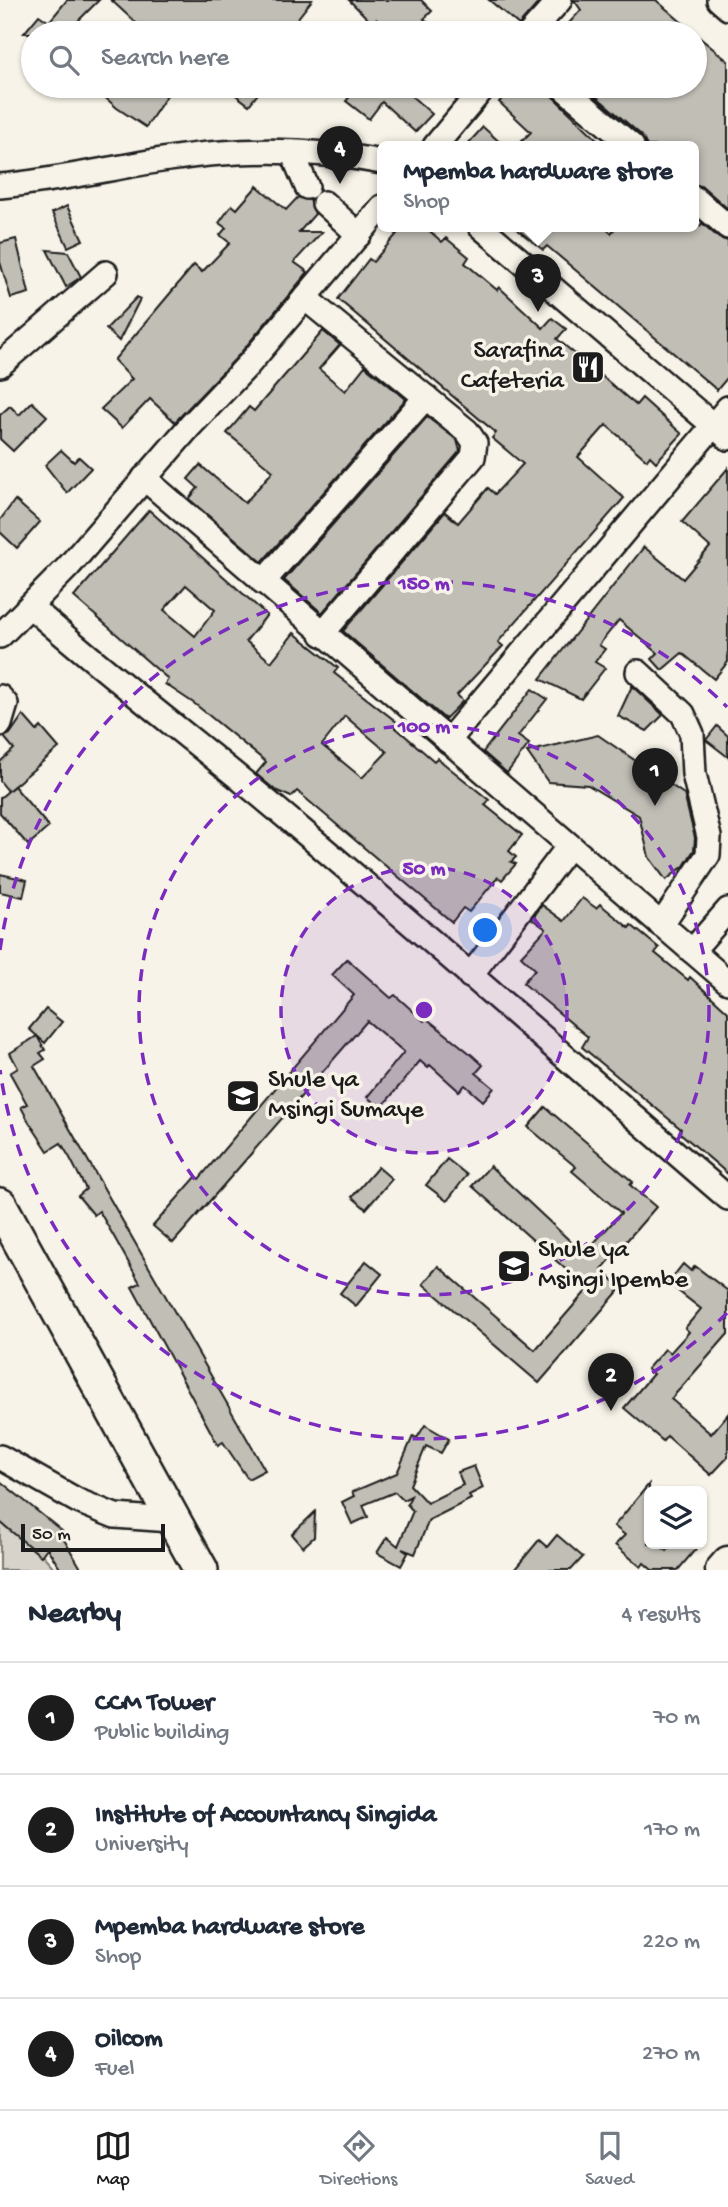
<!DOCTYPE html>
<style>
:root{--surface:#fff;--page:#f6f6f7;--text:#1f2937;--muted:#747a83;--line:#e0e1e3;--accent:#1c1c1c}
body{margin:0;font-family:"Gochi Hand",sans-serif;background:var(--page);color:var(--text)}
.controls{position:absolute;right:21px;bottom:21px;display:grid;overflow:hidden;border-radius:10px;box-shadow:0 2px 5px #0004}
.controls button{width:63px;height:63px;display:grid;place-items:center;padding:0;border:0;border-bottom:2px solid var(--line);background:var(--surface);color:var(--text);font:35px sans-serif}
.scale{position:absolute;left:21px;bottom:18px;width:144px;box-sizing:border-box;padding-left:7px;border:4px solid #1c1c1c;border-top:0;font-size:19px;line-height:24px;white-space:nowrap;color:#1c1c1c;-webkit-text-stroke:5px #f7f3e8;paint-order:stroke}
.you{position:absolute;left:486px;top:931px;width:24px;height:24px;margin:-18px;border:5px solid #fff;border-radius:50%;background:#1a73e8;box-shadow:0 0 0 10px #1a73e833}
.badge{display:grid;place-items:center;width:46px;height:46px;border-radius:50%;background:var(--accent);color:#fff;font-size:23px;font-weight:700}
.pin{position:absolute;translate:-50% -58px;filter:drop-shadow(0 2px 4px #0008)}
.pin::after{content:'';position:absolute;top:37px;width:24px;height:21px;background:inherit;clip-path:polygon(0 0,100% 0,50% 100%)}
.popup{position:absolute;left:377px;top:141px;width:322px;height:91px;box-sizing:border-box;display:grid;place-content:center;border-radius:10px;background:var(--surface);filter:drop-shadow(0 2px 5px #0005);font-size:23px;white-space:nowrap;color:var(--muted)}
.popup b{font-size:26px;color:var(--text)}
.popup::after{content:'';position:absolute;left:50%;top:100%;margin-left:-14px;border:14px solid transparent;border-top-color:var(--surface)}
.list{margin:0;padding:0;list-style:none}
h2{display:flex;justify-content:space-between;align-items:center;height:91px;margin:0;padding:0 28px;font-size:30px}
h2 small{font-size:23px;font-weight:400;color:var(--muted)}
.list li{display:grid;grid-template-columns:46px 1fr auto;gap:21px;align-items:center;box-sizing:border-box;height:112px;padding:0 28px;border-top:2px solid var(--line)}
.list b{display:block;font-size:26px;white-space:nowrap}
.list p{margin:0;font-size:23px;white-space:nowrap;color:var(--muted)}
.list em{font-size:23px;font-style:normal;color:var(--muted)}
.icon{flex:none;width:38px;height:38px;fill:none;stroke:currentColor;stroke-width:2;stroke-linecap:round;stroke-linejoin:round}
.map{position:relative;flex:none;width:728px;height:1570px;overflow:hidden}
.search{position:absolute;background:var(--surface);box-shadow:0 2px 5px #0004;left:21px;right:21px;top:21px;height:77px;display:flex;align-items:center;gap:18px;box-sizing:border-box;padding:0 24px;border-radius:38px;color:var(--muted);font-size:26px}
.sheet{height:539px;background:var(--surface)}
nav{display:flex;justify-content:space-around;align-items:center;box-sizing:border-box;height:98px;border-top:2px solid var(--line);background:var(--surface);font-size:19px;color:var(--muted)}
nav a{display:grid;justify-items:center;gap:4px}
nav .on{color:var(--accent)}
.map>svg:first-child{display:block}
.green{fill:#d7d3cb;stroke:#7a7874;stroke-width:2}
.building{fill:#c0beb5;stroke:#1c1c1c;stroke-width:2;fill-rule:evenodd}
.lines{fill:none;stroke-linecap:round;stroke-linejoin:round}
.minor-casing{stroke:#1c1c1c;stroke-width:28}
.major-casing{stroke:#1c1c1c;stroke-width:35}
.highway-casing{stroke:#1c1c1c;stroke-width:38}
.minor{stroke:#f7f3e8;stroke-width:23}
.major{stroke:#f7f3e8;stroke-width:30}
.highway{stroke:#f7f3e8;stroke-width:33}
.ring{fill:none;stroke:#7b2cbf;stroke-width:3.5;stroke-dasharray:12 9}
.labels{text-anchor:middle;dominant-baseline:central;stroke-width:7;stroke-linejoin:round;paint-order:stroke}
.poi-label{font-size:26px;fill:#1c1c1c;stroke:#f7f3e8;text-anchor:start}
.centre{fill:#7b2cbf;stroke:#f7f3e8;stroke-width:3.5}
.ring-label{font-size:21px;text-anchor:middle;font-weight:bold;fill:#7b2cbf;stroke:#f7f3e8;stroke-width:7;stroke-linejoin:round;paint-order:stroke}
</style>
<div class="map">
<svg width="728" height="1570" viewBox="0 0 728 1570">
<rect width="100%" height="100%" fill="#f7f3e8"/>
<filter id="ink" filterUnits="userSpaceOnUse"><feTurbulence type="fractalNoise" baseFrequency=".0143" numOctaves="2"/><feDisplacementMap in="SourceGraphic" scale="14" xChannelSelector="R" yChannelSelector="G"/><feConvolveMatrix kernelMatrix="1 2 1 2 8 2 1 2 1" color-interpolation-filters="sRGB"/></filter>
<g filter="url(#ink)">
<!-- green -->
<path class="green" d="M 0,1522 L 33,1544 L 56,1570 L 0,1570 Z"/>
<!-- building -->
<g class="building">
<path d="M 67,0 L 99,0 L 66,33 L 24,33 L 39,15 L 49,22 Z"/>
<path d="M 111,0 L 312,0 L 286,33 L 147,33 Z"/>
<path d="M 349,0 L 421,0 L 432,11 L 424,19 L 440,33 L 390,33 L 376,19 L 371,22 Z"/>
<path d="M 489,0 L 541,0 L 519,25 Z"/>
<path d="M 574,0 L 656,0 L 694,33 L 560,33 L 581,10 Z"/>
<path d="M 695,34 L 728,61 L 728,209 L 703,187 L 694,184 L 694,146 L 647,146 L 641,135 L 584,86 L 695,86 Z"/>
<path d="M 92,86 L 173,86 L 146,127 L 117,108 Z"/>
<path d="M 224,86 L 264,86 L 249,105 Z"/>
<path d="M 359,86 L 400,86 L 432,114 L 415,132 L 382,102 L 369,119 L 346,101 Z"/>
<path d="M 514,86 L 542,86 L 604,146 L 517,146 L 531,132 L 499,102 Z"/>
<path d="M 483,127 L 504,146 L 466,146 Z"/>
<path d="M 257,186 L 286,210 L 298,197 L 310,200 L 315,214 L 299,232 L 322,232 L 294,262 L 308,272 L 239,355 L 175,422 L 150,399 L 122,428 L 101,409 L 132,379 L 114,360 L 194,265 L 202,272 L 230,243 L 220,235 L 226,228 L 219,223 L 232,205 L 237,209 Z"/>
<path d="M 67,206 L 83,240 L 68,247 L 52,213 Z"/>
<path d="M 702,223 L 719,238 L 728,241 L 728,377 L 717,390 L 547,246 L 543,250 L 513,226 L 603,226 L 611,233 L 617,226 L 700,226 Z"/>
<path d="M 387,226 L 424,226 L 442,242 L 446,238 L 469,257 L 465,263 L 497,290 L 499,287 L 543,328 L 552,318 L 566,329 L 557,339 L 598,373 L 636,405 L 642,398 L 682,434 L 656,462 L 650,456 L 647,460 L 606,425 L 578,457 L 624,498 L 498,642 L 503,646 L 457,695 L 463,701 L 445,719 L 343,631 L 445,512 L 458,523 L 488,488 L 495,494 L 523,464 L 492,438 L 496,433 L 338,299 L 369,259 L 373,262 L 397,234 Z"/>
<path d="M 16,239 L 29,293 L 11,298 L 0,262 L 0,243 Z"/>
<path d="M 47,250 L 68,252 L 81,277 L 66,287 Z"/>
<path d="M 137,297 L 140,299 L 119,341 L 106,329 Z"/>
<path d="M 323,331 L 340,345 L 319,369 L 345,391 L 365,366 L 406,399 L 262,562 L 189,499 L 198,488 L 188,479 L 200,465 L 245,503 L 273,471 L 227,433 L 249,407 L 254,411 Z"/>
<path d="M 32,402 L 47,416 L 13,451 L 0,439 L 0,415 L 10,406 L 19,415 Z"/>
<path d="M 427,417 L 457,440 L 460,451 L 322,613 L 284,580 Z"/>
<path d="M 61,450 L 74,462 L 79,457 L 91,468 L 67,493 L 45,465 Z"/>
<path d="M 728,468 L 728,662 L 714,679 L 682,653 L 662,670 L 652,659 L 658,653 L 619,620 L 599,645 L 605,649 L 595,662 L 605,668 L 581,699 L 540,679 L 644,547 L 683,579 L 710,547 L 682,522 Z"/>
<path d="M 15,500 L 40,522 L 17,548 L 0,532 L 0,520 Z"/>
<path d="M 149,510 L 267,615 L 246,641 L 271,662 L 294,633 L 338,668 L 334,673 L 398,723 L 395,727 L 434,761 L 437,758 L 489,800 L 485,805 L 522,835 L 509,851 L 516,857 L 511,862 L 516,864 L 502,880 L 498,877 L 469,912 L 463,908 L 452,922 L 297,791 L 291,797 L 275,790 L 256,774 L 266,762 L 195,704 L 165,684 L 168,679 L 74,597 ZM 186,585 L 215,610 L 195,636 L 164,610 ZM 345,716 L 387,752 L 362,778 L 322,745 Z"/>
<path d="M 632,686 L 663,715 L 647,731 L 618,716 Z"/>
<path d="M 532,689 L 547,699 L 518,736 L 529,744 L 507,773 L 483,752 Z"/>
<path d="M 23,715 L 37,731 L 41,727 L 59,748 L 8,791 L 0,781 L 0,762 L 14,749 L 4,737 L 10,734 Z"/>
<path d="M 717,726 L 728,736 L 728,757 L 706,740 Z"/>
<path d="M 598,735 L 684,794 L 695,838 L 694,850 L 684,866 L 666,880 L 649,857 L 639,816 L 588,785 L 548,782 L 527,752 Z"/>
<path d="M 14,786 L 49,827 L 28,845 L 0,813 L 0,798 Z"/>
<path d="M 0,874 L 27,880 L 23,897 L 0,892 Z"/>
<path d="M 582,898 L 596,908 L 600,904 L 629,928 L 631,925 L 659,948 L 655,953 L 688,980 L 690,977 L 728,1012 L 728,1174 L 679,1132 L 681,1129 L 582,1047 L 588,1037 L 523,983 L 535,969 L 521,956 L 546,929 L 532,919 L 542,905 L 564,921 Z"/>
<path d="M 347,959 L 391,998 L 395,995 L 424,1021 L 426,1018 L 472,1055 L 483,1065 L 476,1073 L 494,1088 L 483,1101 L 465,1085 L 459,1091 L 430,1065 L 428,1068 L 420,1061 L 381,1108 L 367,1097 L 404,1052 L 367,1021 L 173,1243 L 153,1226 L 196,1177 L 199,1179 L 354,995 L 332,975 Z"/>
<path d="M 46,1009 L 62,1022 L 45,1043 L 29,1029 Z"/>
<path d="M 37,1036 L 45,1050 L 40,1053 L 45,1059 L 34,1066 L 265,1470 L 248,1479 L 223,1442 L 218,1445 L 132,1287 L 140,1283 L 113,1235 L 99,1211 L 94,1215 L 78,1196 L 86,1189 L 70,1158 L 61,1143 L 48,1151 L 29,1122 L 21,1107 L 27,1104 L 10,1073 L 18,1068 L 10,1053 Z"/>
<path d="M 545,1107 L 633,1182 L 630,1185 L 656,1207 L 602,1269 L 621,1288 L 539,1383 L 423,1284 L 438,1266 L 535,1350 L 588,1289 L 472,1186 L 490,1166 L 584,1254 L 621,1213 L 572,1171 L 576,1167 L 528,1127 Z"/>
<path d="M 447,1159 L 467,1175 L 447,1201 L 426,1185 Z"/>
<path d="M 378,1167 L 392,1179 L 366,1209 L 352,1197 Z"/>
<path d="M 366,1261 L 382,1274 L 356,1306 L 340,1293 Z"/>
<path d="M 683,1264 L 691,1271 L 695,1266 L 728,1291 L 728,1334 L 671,1399 L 711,1434 L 728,1414 L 728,1457 L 711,1475 L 667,1436 L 663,1441 L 624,1408 L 653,1374 L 647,1369 L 665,1349 L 670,1353 L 689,1332 L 685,1328 L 701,1309 L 668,1283 Z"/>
<path d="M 425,1425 L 449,1439 L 441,1453 L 426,1446 L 410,1485 L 427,1503 L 463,1485 L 458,1472 L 474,1466 L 483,1488 L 469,1495 L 471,1499 L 429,1520 L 415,1554 L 402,1549 L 408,1553 L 401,1566 L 377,1553 L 387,1537 L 398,1546 L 413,1511 L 407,1504 L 411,1496 L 403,1500 L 395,1492 L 363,1505 L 368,1517 L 352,1524 L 342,1502 L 354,1496 L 352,1492 L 397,1473 L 413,1436 L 417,1438 Z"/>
<path d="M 0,1481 L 62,1531 L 60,1533 L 82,1570 L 61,1570 L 47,1548 L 41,1556 L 0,1522 Z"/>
<path d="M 649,1484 L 649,1544 L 657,1544 L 667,1551 L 673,1544 L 700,1544 L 678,1570 L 652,1570 L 644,1563 L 641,1567 L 615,1545 L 625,1535 L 614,1526 Z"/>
<path d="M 315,1512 L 314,1537 L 303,1547 L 292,1534 Z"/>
<path d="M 557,1535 L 583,1557 L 571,1570 L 514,1570 L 539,1540 L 547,1547 Z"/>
</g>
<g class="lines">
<!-- minor casing -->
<g class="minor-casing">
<g id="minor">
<path d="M 719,0 L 728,8"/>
<path d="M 530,33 L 560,0"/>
<path d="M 561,86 L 632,146"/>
<path d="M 435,146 L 485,86"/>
<path d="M 292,152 L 307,187"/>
<path d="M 0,186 C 75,179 148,158 222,153 C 275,149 331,152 382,162"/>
<path d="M 694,198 L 728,227"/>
<path d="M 324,203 L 359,235"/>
<path d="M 480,226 L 728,438"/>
<path d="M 305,298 L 467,431 L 475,443 L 473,457 L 322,634"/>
<path d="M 0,365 L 106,273"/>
<path d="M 144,478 L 728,982"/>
<path d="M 263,582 L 426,397"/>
<path d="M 31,607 C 116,682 206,749 292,822 C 439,946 583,1073 728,1198"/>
<path d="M 0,636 L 68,567 L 190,426 L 249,364 L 382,207"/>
<path d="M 638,672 L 683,714 L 692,734 L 694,774 L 709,837 L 708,855 L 661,925"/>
<path d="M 0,697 L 6,704 L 0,724"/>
<path d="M 448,741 L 728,408"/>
<path d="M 692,951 L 728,910"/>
<path d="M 470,976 L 569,846"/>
<path d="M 0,1457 L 78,1501 L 115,1516 L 171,1520"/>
</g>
</g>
<!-- major casing -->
<g class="major-casing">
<path id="major" d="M 721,1570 L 728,1562"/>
</g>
<!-- highway casing -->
<g class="highway-casing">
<path id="highway" d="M 0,1205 L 201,1570"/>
</g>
<!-- minor -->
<use href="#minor" class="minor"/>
<!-- major -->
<use href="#major" class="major"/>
<!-- highway -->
<use href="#highway" class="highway"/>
</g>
</g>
<!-- distance rings -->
<circle cx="424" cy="1010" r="143" fill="#7b2cbf" fill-opacity=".12"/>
<g class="ring">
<circle cx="424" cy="1010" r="143"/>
<circle cx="424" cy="1010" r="285"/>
<path d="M727 1313A428 428 0 0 1 0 1070M0 950A428 428 0 0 1 727 707"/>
</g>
<!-- icons -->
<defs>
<g id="restaurant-square" transform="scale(1.75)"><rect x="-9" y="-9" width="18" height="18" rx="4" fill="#1c1c1c" stroke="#f7f3e8"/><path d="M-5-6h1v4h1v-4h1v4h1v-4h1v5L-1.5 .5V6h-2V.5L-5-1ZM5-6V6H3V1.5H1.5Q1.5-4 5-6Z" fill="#fff"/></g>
<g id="school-square" transform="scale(1.75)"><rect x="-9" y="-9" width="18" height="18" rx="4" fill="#1c1c1c" stroke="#f7f3e8"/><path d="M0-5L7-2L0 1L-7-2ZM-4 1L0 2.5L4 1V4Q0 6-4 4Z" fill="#fff"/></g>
</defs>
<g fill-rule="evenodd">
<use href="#restaurant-square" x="588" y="367"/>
<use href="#school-square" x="243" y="1096"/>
<use href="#school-square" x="514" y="1266"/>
</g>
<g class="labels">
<!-- poi labels -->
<g class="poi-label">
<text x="564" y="352" text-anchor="end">Sarafina<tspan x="564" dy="30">Cafeteria</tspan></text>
<text x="268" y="1081">Shule ya<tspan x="268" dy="30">Msingi Sumaye</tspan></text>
<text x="538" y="1251">Shule ya<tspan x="538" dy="30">Msingi Ipembe</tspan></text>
</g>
</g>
<circle cx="424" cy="1010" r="10" class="centre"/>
<g class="ring-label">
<text x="424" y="589">150 m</text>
<text x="424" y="732">100 m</text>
<text x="424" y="874">50 m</text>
</g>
</svg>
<div class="controls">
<button><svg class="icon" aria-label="layers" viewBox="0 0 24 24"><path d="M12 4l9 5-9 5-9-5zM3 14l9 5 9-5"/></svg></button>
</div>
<div class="scale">50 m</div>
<div class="you"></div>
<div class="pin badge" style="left:655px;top:806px">1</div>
<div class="pin badge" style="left:611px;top:1411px">2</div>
<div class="pin badge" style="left:538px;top:312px">3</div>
<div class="popup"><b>Mpemba hardware store</b>Shop</div>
<div class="pin badge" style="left:340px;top:184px">4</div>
<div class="search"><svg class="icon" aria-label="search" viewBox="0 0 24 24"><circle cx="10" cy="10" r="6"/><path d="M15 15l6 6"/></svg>Search here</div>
</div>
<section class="sheet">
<h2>Nearby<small>4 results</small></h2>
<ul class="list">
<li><span class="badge">1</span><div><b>CCM Tower</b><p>Public building</p></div><em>70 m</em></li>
<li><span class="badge">2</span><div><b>Institute of Accountancy Singida</b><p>University</p></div><em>170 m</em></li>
<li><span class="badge">3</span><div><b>Mpemba hardware store</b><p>Shop</p></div><em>220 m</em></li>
<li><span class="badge">4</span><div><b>Oilcom</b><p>Fuel</p></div><em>270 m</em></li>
</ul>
</section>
<nav>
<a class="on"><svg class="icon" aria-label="map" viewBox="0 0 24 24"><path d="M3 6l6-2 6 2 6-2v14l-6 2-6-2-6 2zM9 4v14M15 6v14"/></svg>Map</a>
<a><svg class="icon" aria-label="directions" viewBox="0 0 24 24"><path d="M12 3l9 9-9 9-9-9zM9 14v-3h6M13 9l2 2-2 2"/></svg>Directions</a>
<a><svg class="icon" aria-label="saved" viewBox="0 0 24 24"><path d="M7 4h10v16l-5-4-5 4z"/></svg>Saved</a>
</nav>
